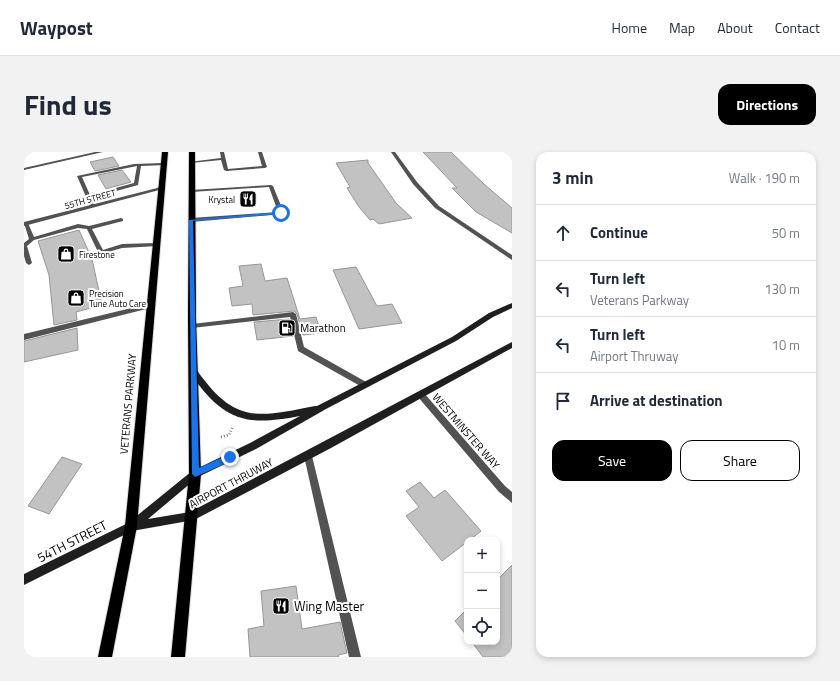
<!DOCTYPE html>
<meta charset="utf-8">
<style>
:root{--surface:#fff;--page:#f2f2f3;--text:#1f2937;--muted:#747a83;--line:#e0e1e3;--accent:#000}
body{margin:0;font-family:"Titillium Web",sans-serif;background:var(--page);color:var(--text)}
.controls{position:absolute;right:12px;bottom:12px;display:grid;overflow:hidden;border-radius:8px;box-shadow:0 2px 6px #0003}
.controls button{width:36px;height:36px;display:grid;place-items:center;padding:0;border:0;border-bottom:1px solid var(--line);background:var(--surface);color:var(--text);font:20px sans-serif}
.stop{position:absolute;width:12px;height:12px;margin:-9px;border:3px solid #1a73e8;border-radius:50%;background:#fff}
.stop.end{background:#1a73e8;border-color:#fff;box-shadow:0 1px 4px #0008}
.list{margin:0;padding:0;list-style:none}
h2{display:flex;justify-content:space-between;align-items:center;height:52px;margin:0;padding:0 16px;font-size:17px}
h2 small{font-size:13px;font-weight:400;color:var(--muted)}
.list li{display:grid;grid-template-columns:26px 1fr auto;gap:12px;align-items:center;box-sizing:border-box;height:56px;padding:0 16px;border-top:1px solid var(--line)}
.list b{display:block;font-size:15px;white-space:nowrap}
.list p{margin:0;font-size:13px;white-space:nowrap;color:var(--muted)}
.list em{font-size:13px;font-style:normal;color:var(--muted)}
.actions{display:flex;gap:8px;padding:12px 16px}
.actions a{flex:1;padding:9px 0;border:1px solid var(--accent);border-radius:12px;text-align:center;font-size:14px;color:var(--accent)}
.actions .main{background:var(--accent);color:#fff}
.icon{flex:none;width:22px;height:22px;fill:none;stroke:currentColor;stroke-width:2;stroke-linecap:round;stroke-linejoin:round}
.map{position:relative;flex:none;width:488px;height:505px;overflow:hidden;border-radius:12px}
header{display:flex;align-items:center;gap:24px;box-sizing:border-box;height:56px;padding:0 20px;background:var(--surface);border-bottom:1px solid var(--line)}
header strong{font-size:19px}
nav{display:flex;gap:22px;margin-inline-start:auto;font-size:14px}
.intro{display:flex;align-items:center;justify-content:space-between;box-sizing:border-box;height:96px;padding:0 24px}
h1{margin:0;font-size:28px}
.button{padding:10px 18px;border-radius:12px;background:var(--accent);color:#fff;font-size:14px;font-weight:700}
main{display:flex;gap:24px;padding:0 24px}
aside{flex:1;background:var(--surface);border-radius:12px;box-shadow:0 2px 6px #0003}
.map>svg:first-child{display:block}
.building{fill:#c2c2c2;stroke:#969696}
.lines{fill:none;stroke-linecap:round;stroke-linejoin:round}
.primary-casing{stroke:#dbdbdb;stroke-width:2}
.path{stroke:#747474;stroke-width:2.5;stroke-dasharray:1 2;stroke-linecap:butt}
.service{fill:#525252;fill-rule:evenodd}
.minor{fill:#525252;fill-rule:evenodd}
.secondary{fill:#1f1f1f;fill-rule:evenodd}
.primary{fill:#000;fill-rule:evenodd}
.route{fill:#1a73e8}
.labels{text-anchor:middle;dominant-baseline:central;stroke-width:4;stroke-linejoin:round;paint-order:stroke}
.far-street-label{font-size:9px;fill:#000;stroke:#fff}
.far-poi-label{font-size:9px;fill:#000;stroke:#fff;text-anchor:start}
.poi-label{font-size:11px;fill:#000;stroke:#fff;text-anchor:start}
.street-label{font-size:11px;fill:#000;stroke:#fff}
.near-street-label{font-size:13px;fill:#000;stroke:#fff}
.near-poi-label{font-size:13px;fill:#000;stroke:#fff;text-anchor:start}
</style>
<header>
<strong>Waypost</strong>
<nav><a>Home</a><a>Map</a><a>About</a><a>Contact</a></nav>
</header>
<div class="intro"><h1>Find us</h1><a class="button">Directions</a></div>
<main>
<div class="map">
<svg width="488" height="505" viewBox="0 0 488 505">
<rect width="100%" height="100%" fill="#fff"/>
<!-- building -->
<g class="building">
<path d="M 399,0 L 427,0 L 461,33 L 488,56 L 488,81 L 452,60 L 428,36 L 433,36 Z"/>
<path d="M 89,5 L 95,14 L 71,19 L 66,10 Z"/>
<path d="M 344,8 L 344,11 L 372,51 L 388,66 L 355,72 L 349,67 L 346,68 L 335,55 L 323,36 L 326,35 L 312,11 Z"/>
<path d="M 98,18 L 107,30 L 82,37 L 74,23 Z"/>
<path d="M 55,78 L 68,107 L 78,153 L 52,160 L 53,168 L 30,173 L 25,123 L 14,89 Z"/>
<path d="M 237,112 L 241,129 L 263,126 L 276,167 L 292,165 L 297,181 L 279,183 L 273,162 L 270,159 L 229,163 L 228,152 L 208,154 L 205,136 L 219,134 L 215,114 Z"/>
<path d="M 332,115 L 353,154 L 368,152 L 378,171 L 335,177 L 309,118 Z"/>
<path d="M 265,167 L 269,184 L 233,188 L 230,170 Z"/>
<path d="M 53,176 L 54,198 L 0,210 L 0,189 Z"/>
<path d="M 38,305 L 58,312 L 25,362 L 4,354 Z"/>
<path d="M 396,330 L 410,346 L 421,338 L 457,379 L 446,388 L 443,388 L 443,390 L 418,409 L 382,364 L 395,355 L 382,339 Z"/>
<path d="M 488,413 L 488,505 L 459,505 L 448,490 L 473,490 L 473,428 Z"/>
<path d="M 272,434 L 278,477 L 316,470 L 323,501 L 314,503 L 315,505 L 226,505 L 224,477 L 240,474 L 237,439 Z"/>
<path d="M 443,457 L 443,484 L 431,469 Z"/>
</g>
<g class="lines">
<!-- primary casing -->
<g class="primary-casing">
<g id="primary">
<path d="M 138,0 L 144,0 L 113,374 L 88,505 L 74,505 L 101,374 Z"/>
<path d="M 165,0 L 171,0 L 172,165 L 177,322 L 161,505 L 147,505 L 165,322 L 164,165 Z"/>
</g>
</g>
<!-- path -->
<path class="path" d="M 197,285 L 205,283 L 209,274"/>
<!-- service -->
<g class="service">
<path d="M 71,0 L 79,0 L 0,18 L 0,16 Z"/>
<path d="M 196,0 L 200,0 L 204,17 L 238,14 L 234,0 L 238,0 L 243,15 L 241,16 L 202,19 L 200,18 L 197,8 L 167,11 L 165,10 L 197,6 Z"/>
<path d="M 139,11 L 141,12 L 141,13 L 117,14 L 114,33 L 67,46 L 70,54 L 68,55 L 66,54 L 53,24 L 110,12 ZM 113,14 L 110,31 L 66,43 L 58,25 Z"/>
<path d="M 247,33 L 249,34 L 260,61 L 259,62 L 167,70 L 164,68 L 167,66 L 254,60 L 245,35 L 167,40 L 165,39 L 167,38 Z"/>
<path d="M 97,66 L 99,67 L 99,69 L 68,77 L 79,98 L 98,92 L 132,91 L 134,92 L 134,94 L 98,96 L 77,102 L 74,100 L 63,77 L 54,76 L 10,88 L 3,94 L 8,111 L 5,113 L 2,111 L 0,104 L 0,91 L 5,87 L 0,71 L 4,71 L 10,85 L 54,72 L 65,74 Z"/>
<path d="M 128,151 L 131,153 L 130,155 L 0,188 L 0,182 Z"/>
<path d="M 269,160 L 272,162 L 280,195 L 344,231 L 345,233 L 344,235 L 338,235 L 274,199 L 266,165 L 168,176 L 165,174 L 168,172 Z"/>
<path d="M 284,300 L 287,301 L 288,304 L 337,505 L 325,505 L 280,304 L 281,301 Z"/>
</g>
<!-- minor -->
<g class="minor">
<path d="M 367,0 L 371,0 L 393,30 L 415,54 L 488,103 L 488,108 L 411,56 L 389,32 Z"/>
<path d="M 137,35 L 139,36 L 139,37 L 0,74 L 0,70 Z"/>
<path d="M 397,240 L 400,241 L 481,334 L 488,340 L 488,351 L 475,340 L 394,245 L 393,243 L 394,241 Z"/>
</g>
<!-- secondary -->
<path class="secondary" d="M 488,151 L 488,156 L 469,165 L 432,189 L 302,257 L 232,297 L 174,325 L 124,367 L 166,360 L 488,190 L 488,196 L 307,296 L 170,368 L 108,379 L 0,433 L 0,422 L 104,371 L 168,319 L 226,291 L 276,264 C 220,275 199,268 166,221 L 165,219 L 166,217 L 172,217 C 210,271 231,266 291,254 L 293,254 L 428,185 L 465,161 Z"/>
<!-- primary -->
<use href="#primary" class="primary"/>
</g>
<!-- route -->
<path class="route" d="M 257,60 L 258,62 L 169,69 L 175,316 L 206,302 L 210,305 L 209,308 L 171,325 L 168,322 L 165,68 Z"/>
<!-- icons -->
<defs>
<g id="restaurant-square" transform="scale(0.9)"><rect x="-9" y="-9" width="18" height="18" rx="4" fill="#000" stroke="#fff"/><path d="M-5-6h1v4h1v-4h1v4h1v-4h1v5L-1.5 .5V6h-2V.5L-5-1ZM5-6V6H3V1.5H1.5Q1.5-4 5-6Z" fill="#fff"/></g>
<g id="shop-square" transform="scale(0.9)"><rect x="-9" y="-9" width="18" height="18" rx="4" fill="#000" stroke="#fff"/><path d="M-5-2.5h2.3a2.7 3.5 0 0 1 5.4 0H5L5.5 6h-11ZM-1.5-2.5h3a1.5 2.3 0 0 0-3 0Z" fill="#fff"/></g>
<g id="fuel-square" transform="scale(0.9)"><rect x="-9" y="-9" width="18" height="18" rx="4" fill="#000" stroke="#fff"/><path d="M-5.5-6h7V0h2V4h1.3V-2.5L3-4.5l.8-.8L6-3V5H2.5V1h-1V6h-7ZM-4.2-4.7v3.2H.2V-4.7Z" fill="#fff"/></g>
</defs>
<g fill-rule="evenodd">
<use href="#restaurant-square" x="224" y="47"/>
<use href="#shop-square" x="42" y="102"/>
<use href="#shop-square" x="52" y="146"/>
<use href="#fuel-square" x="263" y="176"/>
<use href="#restaurant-square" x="257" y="454"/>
</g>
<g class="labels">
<!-- far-street labels -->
<g class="far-street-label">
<text transform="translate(66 47) rotate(-15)">55TH STREET</text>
</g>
<!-- far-poi labels -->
<g class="far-poi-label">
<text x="211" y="47" text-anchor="end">Krystal</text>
<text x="55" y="102">Firestone</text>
<text x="65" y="141">Precision<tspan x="65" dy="10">Tune Auto Care</tspan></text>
</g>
<!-- poi labels -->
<g class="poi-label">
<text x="276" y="176">Marathon</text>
</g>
<!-- street labels -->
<g class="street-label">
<text transform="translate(104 252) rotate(-85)">VETERANS PARKWAY</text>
<text transform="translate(442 279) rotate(49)">WESTMINSTER WAY</text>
<text transform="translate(207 331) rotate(-28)">AIRPORT THRUWAY</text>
</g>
<!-- near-street labels -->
<g class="near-street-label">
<text transform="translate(48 389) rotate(-27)">54TH STREET</text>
</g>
<!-- near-poi labels -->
<g class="near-poi-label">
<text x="270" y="454">Wing Master</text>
</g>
</g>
</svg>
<div class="controls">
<button>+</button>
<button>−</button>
<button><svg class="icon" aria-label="locate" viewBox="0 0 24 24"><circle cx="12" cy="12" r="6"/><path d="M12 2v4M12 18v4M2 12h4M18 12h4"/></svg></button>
</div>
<div class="stop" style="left:257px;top:61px"></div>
<div class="stop end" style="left:206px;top:305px"></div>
</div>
<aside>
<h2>3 min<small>Walk · 190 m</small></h2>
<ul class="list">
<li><svg class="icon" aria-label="ahead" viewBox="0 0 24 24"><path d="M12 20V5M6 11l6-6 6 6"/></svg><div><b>Continue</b></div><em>50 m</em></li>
<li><svg class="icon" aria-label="left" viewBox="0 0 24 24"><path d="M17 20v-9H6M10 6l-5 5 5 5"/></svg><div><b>Turn left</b><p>Veterans Parkway</p></div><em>130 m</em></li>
<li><svg class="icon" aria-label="left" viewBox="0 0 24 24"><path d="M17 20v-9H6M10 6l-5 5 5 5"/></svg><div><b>Turn left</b><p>Airport Thruway</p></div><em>10 m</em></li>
<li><svg class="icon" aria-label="arrive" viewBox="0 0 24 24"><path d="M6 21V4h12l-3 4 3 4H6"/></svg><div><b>Arrive at destination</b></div></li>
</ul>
<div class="actions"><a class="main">Save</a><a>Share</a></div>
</aside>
</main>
